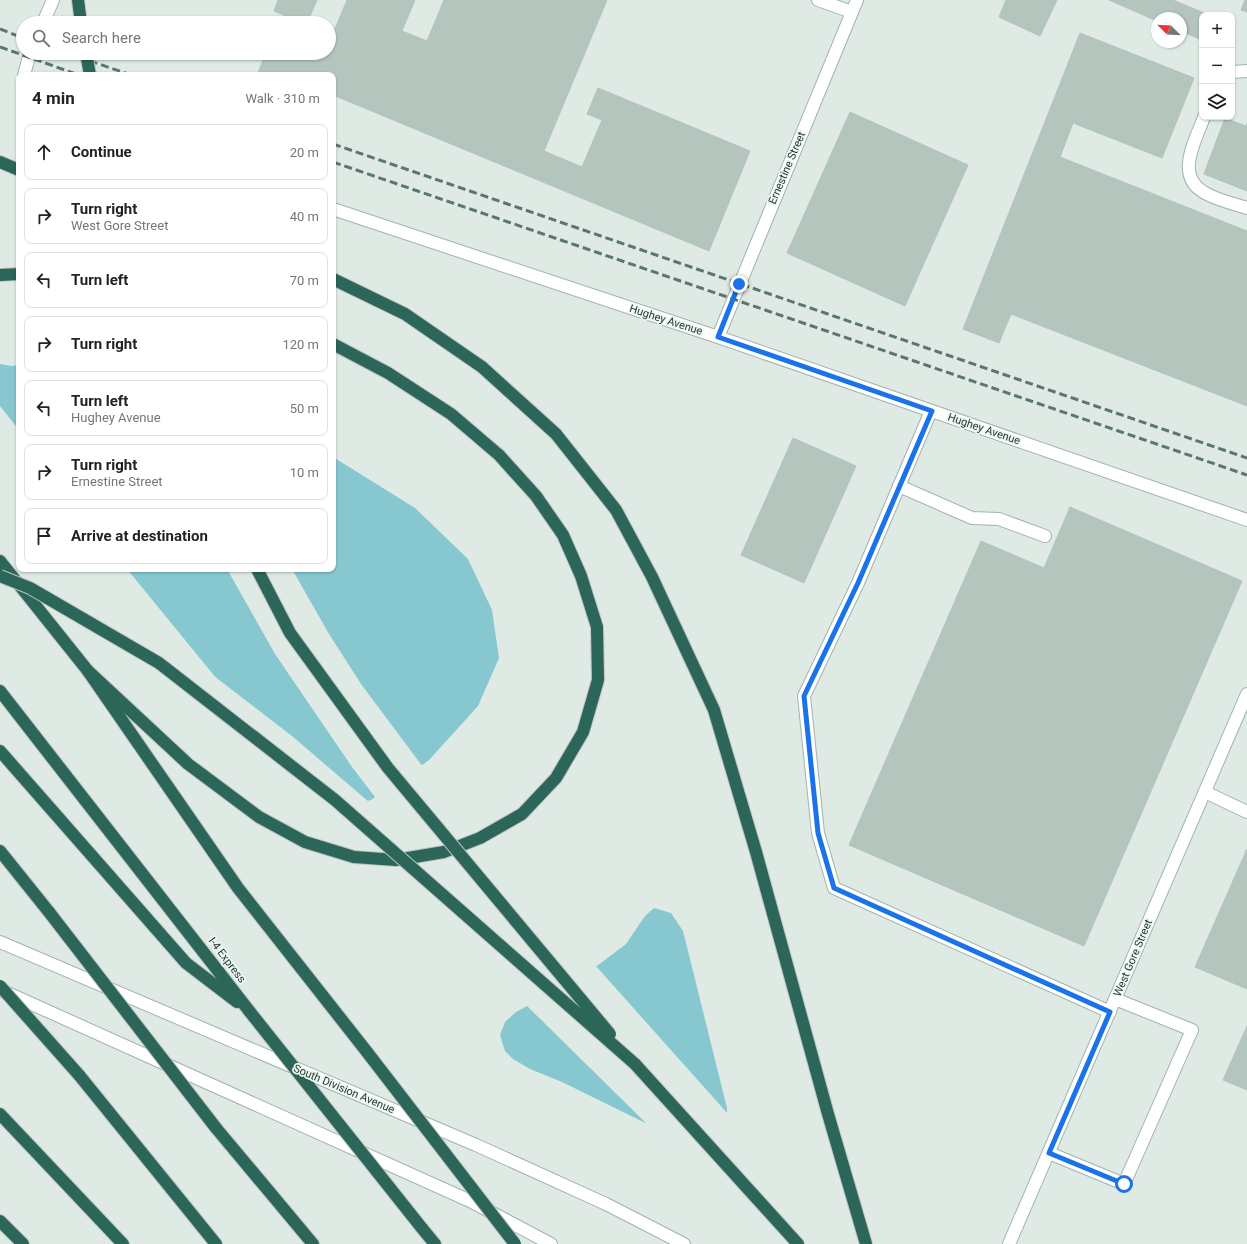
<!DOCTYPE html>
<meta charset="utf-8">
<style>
:root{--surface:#fff;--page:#f2f2f2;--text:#222;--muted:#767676;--line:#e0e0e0}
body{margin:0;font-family:Roboto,sans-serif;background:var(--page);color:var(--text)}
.controls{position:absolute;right:12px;top:12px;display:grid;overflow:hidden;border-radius:8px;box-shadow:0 1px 3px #0004}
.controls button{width:36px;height:36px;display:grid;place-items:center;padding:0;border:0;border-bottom:1px solid var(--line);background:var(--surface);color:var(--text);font:20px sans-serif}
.compass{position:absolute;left:1151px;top:12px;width:36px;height:36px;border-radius:50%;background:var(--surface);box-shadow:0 1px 3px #0004;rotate:294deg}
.stop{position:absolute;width:12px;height:12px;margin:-9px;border:3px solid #1a73e8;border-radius:50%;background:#fff}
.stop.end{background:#1a73e8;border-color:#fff;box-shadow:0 1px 4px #0008}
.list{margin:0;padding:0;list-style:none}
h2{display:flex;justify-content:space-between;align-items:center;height:52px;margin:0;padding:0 16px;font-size:17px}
h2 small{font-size:13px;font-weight:400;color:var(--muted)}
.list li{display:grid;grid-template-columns:26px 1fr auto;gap:12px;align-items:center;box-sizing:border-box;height:56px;margin:0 8px 8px;padding:0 8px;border:1px solid var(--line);border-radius:8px}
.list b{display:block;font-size:15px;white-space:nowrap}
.list p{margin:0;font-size:13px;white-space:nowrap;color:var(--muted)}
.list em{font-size:13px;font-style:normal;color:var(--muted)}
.icon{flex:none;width:22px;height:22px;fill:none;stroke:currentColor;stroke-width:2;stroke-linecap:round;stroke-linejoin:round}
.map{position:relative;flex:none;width:1247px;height:1244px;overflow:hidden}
.search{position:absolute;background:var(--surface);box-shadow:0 1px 3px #0004;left:16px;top:16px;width:320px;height:44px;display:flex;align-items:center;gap:10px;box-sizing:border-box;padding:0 14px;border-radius:22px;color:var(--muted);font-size:15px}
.panel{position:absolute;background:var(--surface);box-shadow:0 1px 3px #0004;left:16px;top:72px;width:320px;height:500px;border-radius:8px}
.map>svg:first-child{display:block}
.water{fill:#86c7d0}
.pier{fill:#dfeae5}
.building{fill:#b4c5be;stroke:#b2c4bc}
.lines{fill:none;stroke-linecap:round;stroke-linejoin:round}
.service-casing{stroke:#a2b2ac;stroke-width:14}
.minor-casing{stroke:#a2b2ac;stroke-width:14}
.tertiary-casing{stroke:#a2b2ac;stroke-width:14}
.secondary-casing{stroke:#9eb6ac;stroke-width:14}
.motorway-casing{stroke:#bcc4c2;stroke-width:14}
.service{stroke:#fff;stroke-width:12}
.minor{stroke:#fff;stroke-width:12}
.tertiary{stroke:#fff;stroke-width:12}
.secondary{stroke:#fff;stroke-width:12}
.motorway{stroke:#2c6658;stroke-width:12}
.rail{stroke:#5a766e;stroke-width:3;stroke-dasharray:8 4;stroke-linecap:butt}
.motorway-bridge-casing{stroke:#bcc4c2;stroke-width:14;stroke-linecap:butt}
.motorway-bridge{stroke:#2c6658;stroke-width:12}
.route{stroke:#1a73e8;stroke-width:5}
.labels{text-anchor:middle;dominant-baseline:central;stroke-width:3.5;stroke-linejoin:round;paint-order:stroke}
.street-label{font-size:11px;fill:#203a32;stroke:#eff7f3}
</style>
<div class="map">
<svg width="1247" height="1244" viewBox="0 0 1247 1244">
<rect width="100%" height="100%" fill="#dfeae5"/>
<!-- water -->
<g class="water">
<path d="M 0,364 L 12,366 L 19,365 L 19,430 L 0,406 Z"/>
<path d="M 333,457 L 415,508 L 468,559 L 492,610 L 499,658 L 478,706 L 429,760 L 377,798 L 361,803 L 221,684 L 127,569 L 333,569 Z"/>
<path d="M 654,908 L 671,913 L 683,931 L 727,1108 L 727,1130 L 674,1137 L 562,1082 L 530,1069 L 513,1059 L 505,1051 L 500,1035 L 505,1022 L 516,1012 L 585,975 L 626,944 L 645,916 Z"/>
</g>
<!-- pier -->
<g class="pier">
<path d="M 227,569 L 292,569 L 329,634 L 361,684 L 423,767 L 378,800 L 361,805 L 337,792 L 280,747 L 210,673 L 292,736 L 369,802 L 375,797 L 352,767 L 275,654 Z"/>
<path d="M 595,965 L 729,1115 L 729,1130 L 722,1145 L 701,1148 L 673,1139 L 652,1129 L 525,1004 L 584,973 Z"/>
</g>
<!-- building -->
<g class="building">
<path d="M 278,0 L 317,0 L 307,23 L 302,23 L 274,11 Z"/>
<path d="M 347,0 L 415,0 L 402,31 L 427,41 L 444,0 L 607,0 L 544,151 L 582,167 L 602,120 L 587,114 L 598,88 L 750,151 L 709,251 L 333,95 L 333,75 L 257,75 L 266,53 L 329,53 L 329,43 Z"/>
<path d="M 1006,0 L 1057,0 L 1040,36 L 999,17 Z"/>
<path d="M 1109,0 L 1173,0 L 1209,15 L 1202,15 L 1202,40 L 1181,31 L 1181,18 L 1157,18 L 1157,21 Z"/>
<path d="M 1245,0 L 1247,0 L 1247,12 L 1241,10 Z"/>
<path d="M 1080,33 L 1194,78 L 1162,158 L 1073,123 L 1060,157 L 1247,231 L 1247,406 L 1011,314 L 999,343 L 963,329 Z"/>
<path d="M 850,112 L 968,165 L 905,306 L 787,253 Z"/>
<path d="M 1225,118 L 1246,126 L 1247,123 L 1247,191 L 1204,174 Z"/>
<path d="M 793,438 L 856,466 L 804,583 L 741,555 Z"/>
<path d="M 1070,507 L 1242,581 L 1084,946 L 849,845 L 981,541 L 1044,568 Z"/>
<path d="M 1247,849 L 1247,989 L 1195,967 Z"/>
<path d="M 1247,1026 L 1247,1090 L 1223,1080 Z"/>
</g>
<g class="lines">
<!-- service casing -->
<g class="service-casing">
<g id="service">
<path d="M 1232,72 L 1247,71"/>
<path d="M 1204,117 C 1194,144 1173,179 1209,195 C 1221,201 1235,204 1247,208"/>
<path d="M 931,411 L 858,583 L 804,696 L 818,833 L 834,888 L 1110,1012"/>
<path d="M 899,486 L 972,518 L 999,519 L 1045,536"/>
<path d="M 1205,792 L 1247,812"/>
<path d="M 1049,1153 L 1124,1184 L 1192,1030 L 1115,999"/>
</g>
</g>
<!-- minor casing -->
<g class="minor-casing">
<g id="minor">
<path d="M 818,0 L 852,12"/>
<path d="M 43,23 L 53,0"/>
<path d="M 24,75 L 30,53"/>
<path d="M 333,209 L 718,337 L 1247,520"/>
<path d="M 718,337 L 857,0"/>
</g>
</g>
<!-- tertiary casing -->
<g class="tertiary-casing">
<g id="tertiary">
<path d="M 0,942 L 476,1145 L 606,1204 L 684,1244"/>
<path d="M 3,991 L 470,1201 L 551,1244"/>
</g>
</g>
<!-- secondary casing -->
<g class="secondary-casing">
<path id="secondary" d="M 1009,1244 L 1247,694"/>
</g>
<!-- motorway casing -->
<g class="motorway-casing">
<g id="motorway">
<path d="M 78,0 L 81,23"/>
<path d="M 0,162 L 19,170"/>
<path d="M 0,275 L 19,274"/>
<path d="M 333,279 L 405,314 L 482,367 L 556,434 L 616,510 L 652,577 L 714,710 L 756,852 L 828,1114 L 866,1244"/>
<path d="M 0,561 L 88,671 L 238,888 L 367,1052"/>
<path d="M 88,671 L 188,764 L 259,817 L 305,842 L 354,857 L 396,860 L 444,852 L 480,838 L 522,814 L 556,778 L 583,732 L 598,680 L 597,627 L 581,576 L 563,535 L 536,496 L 499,455 L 451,414 L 388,373 L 333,344"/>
<path d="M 0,691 L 250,1012"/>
<path d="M 0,751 L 186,963 L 237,1002"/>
<path d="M 0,851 L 49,912"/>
<path d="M 635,1064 L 798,1244"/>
<path d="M 79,1075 L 216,1244"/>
<path d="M 0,1114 L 123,1244"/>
<path d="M 216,1128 L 313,1244"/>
<path d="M 0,1221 L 23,1244"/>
<path d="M 421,1227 L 435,1244"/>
</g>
</g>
<!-- service -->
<use href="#service" class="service"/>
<!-- minor -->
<use href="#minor" class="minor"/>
<!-- tertiary -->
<use href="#tertiary" class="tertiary"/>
<!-- secondary -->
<use href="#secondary" class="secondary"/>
<!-- motorway -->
<use href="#motorway" class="motorway"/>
<!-- rail -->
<g class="rail">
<path d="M 0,29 L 23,38"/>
<path d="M 0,47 L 79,75"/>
<path d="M 67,53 L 131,75"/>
<path d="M 333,144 L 1247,458"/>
<path d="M 333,162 L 1247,475"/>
</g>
<!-- motorway-bridge casing -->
<g class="motorway-bridge-casing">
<g id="motorway-bridge">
<path d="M 86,53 L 90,75"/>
<path d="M 257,569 L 290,633 L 388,768 L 610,1034"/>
<path d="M 0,576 L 30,588 L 159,663 L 335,800 L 635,1064"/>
<path d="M 49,912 L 216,1128"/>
<path d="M 0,986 L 79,1075"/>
<path d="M 250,1012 L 421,1227"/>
<path d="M 367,1052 L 515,1244"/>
</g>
</g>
<!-- motorway-bridge -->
<use href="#motorway-bridge" class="motorway-bridge"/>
</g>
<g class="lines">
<!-- route -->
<path class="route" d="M 739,284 L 718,337 L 932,411 L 858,583 L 804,696 L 818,833 L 834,888 L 1110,1012 L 1049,1153 L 1124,1184"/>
</g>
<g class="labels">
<!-- street labels -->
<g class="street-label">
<text transform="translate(787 168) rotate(-67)">Ernestine Street</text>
<text transform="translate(666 320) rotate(18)">Hughey Avenue</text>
<text transform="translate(984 429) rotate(19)">Hughey Avenue</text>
<text transform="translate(1133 958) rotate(-67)">West Gore Street</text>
<text transform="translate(227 960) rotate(53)">I-4 Express</text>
<text transform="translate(344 1089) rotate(23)">South Division Avenue</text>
</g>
</g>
</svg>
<div class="controls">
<button>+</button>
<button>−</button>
<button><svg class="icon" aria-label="layers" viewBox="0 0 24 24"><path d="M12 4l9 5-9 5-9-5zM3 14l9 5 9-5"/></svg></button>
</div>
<svg class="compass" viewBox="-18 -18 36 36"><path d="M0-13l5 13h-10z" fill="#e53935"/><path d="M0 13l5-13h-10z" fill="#767676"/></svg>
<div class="stop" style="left:1124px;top:1184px"></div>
<div class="stop end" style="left:739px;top:284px"></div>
<div class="search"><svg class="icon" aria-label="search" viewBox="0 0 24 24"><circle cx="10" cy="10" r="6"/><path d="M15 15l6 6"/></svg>Search here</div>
<section class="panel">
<h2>4 min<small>Walk · 310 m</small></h2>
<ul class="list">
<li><svg class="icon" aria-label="ahead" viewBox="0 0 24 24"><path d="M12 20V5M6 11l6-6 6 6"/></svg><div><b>Continue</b></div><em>20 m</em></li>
<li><svg class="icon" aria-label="right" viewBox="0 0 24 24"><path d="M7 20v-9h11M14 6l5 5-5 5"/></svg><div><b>Turn right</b><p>West Gore Street</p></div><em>40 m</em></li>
<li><svg class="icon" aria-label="left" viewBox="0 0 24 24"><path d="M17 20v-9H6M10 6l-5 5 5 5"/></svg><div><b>Turn left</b></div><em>70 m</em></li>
<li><svg class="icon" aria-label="right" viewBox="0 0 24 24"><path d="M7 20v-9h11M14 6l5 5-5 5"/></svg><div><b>Turn right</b></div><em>120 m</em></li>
<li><svg class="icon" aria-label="left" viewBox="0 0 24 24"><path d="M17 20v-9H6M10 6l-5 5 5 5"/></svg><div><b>Turn left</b><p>Hughey Avenue</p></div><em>50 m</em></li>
<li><svg class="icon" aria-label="right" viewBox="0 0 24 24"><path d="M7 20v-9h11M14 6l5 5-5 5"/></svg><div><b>Turn right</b><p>Ernestine Street</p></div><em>10 m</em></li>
<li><svg class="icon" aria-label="arrive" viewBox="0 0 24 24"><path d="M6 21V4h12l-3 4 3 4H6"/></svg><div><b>Arrive at destination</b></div></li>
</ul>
</section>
</div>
